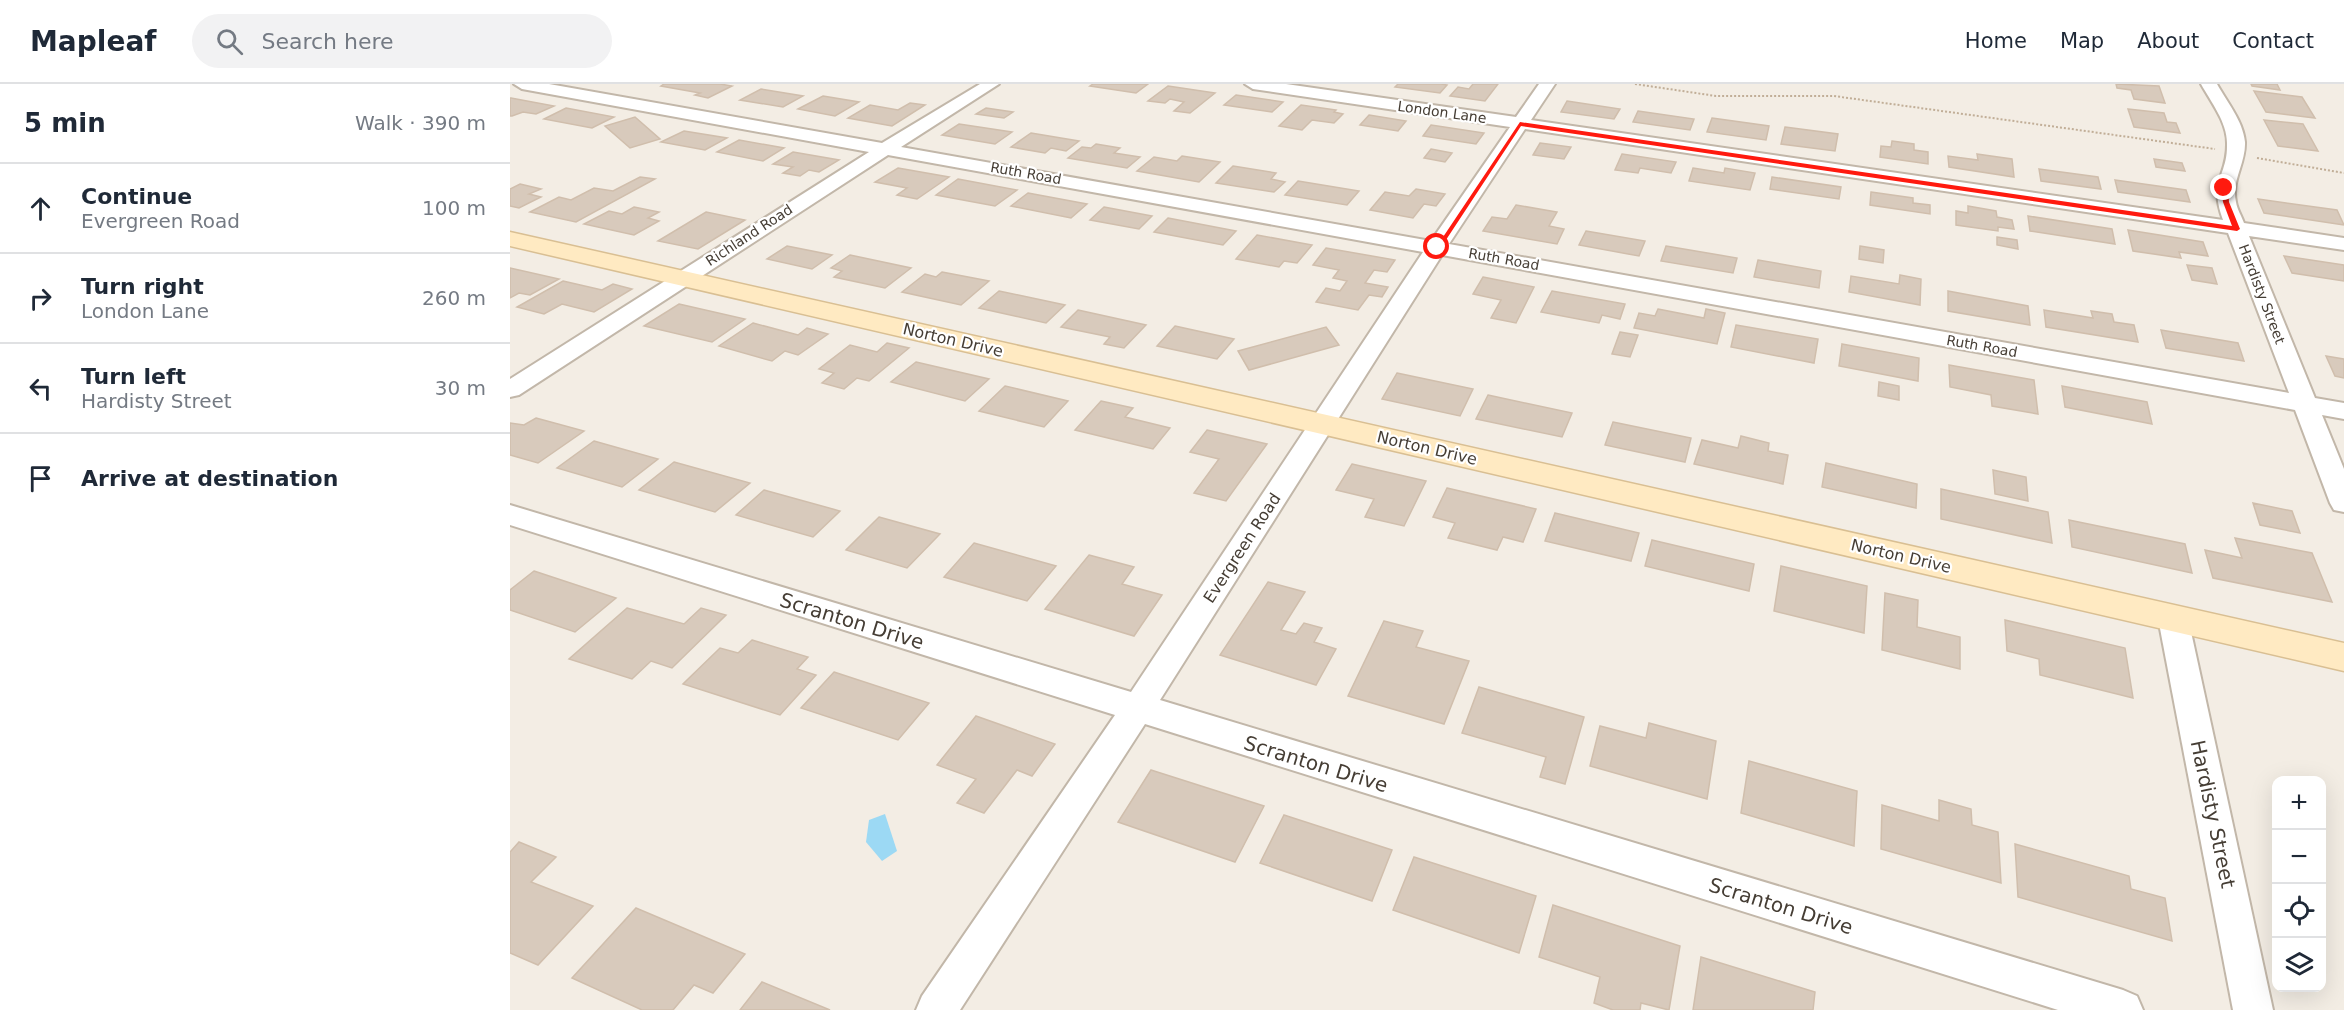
<!DOCTYPE html>
<meta charset="utf-8">
<style>
:root{--surface:#fff;--page:#f2f2f3;--text:#1f2937;--muted:#747a83;--line:#e0e1e3}
body{margin:0;font-family:"DejaVu Sans",sans-serif;background:var(--page);color:var(--text)}
.controls{position:absolute;right:18px;bottom:18px;display:grid;overflow:hidden;border-radius:12px;box-shadow:0 6px 24px #0002}
.controls button{width:54px;height:54px;display:grid;place-items:center;padding:0;border:0;border-bottom:2px solid var(--line);background:var(--surface);color:var(--text);font:30px sans-serif}
.stop{position:absolute;width:18px;height:18px;margin:-14px;border:4px solid #ff1a0f;border-radius:50%;background:#fff}
.stop.end{background:#ff1a0f;border-color:#fff;box-shadow:0 2px 6px #0008}
.list{margin:0;padding:0;list-style:none}
h2{display:flex;justify-content:space-between;align-items:center;height:78px;margin:0;padding:0 24px;font-size:26px}
h2 small{font-size:20px;font-weight:400;color:var(--muted)}
.list li{display:grid;grid-template-columns:39px 1fr auto;gap:18px;align-items:center;box-sizing:border-box;height:90px;padding:0 24px;border-top:2px solid var(--line)}
.list b{display:block;font-size:22px;white-space:nowrap}
.list p{margin:0;font-size:20px;white-space:nowrap;color:var(--muted)}
.list em{font-size:20px;font-style:normal;color:var(--muted)}
.icon{flex:none;width:33px;height:33px;fill:none;stroke:currentColor;stroke-width:2;stroke-linecap:round;stroke-linejoin:round}
.map{position:relative;flex:none;width:1834px;height:926px;overflow:hidden}
header{display:flex;align-items:center;gap:36px;box-sizing:border-box;height:84px;padding:0 30px;background:var(--surface);border-bottom:2px solid var(--line)}
header strong{font-size:28px}
nav{display:flex;gap:33px;margin-inline-start:auto;font-size:21px}
.search{width:420px;height:54px;background:var(--page);display:flex;align-items:center;gap:15px;box-sizing:border-box;padding:0 21px;border-radius:33px;color:var(--muted);font-size:22px}
main{display:flex}
aside{flex:1;background:var(--surface)}
.map>svg:first-child{display:block}
.water{fill:#9cd9f4}
.building{fill:#d8cabc;stroke:#d0beac;stroke-width:1.5}
.lines{fill:none;stroke-linecap:round;stroke-linejoin:round}
.street-casing{stroke:#c2b7a9;stroke-width:4}
.secondary-casing{stroke:#d9bf93;stroke-width:3}
.path{stroke:#c1ae97;stroke-width:2;stroke-dasharray:2 2;stroke-linecap:butt}
.street{fill:#fff;fill-rule:evenodd}
.secondary{fill:#ffeac2;fill-rule:evenodd}
.route{fill:#ff1a0f}
.labels{text-anchor:middle;dominant-baseline:central;stroke-width:4.5;stroke-linejoin:round;paint-order:stroke}
.far-street-label{font-size:14px;fill:#453d34;stroke:#fff}
.street-label{font-size:16px;fill:#453d34;stroke:#fff}
.near-street-label{font-size:20px;fill:#453d34;stroke:#fff}
</style>
<header>
<strong>Mapleaf</strong>
<div class="search"><svg class="icon" aria-label="search" viewBox="0 0 24 24"><circle cx="10" cy="10" r="6"/><path d="M15 15l6 6"/></svg>Search here</div>
<nav><a>Home</a><a>Map</a><a>About</a><a>Contact</a></nav>
</header>
<main>
<aside>
<h2>5 min<small>Walk · 390 m</small></h2>
<ul class="list">
<li><svg class="icon" aria-label="ahead" viewBox="0 0 24 24"><path d="M12 20V5M6 11l6-6 6 6"/></svg><div><b>Continue</b><p>Evergreen Road</p></div><em>100 m</em></li>
<li><svg class="icon" aria-label="right" viewBox="0 0 24 24"><path d="M7 20v-9h11M14 6l5 5-5 5"/></svg><div><b>Turn right</b><p>London Lane</p></div><em>260 m</em></li>
<li><svg class="icon" aria-label="left" viewBox="0 0 24 24"><path d="M17 20v-9H6M10 6l-5 5 5 5"/></svg><div><b>Turn left</b><p>Hardisty Street</p></div><em>30 m</em></li>
<li><svg class="icon" aria-label="arrive" viewBox="0 0 24 24"><path d="M6 21V4h12l-3 4 3 4H6"/></svg><div><b>Arrive at destination</b></div></li>
</ul>
</aside>
<div class="map">
<svg width="1834" height="926" viewBox="0 0 1834 926">
<rect width="100%" height="100%" fill="#f3ede4"/>
<!-- water -->
<path class="water" d="M 375,730 L 387,767 L 372,777 L 356,758 L 359,736 Z"/>
<!-- building -->
<g class="building">
<path d="M 154,0 L 210,0 L 222,2 L 198,14 L 185,11 L 190,9 L 151,2 Z"/>
<path d="M 583,0 L 638,0 L 626,9 L 580,2 Z"/>
<path d="M 888,0 L 931,0 L 937,1 L 930,9 L 885,3 Z"/>
<path d="M 963,0 L 988,0 L 975,17 L 940,12 L 948,3 L 959,5 Z"/>
<path d="M 1606,0 L 1649,2 L 1655,19 L 1624,15 L 1621,6 L 1607,4 Z"/>
<path d="M 1741,0 L 1767,0 L 1770,6 L 1742,2 Z"/>
<path d="M 658,2 L 705,9 L 680,29 L 664,27 L 674,18 L 660,15 L 655,19 L 638,17 Z"/>
<path d="M 251,5 L 293,12 L 273,23 L 230,16 Z"/>
<path d="M 1744,7 L 1792,13 L 1805,34 L 1756,28 Z"/>
<path d="M 726,11 L 773,18 L 762,28 L 714,21 Z"/>
<path d="M 313,12 L 349,18 L 325,32 L 288,25 Z"/>
<path d="M 0,14 L 1,14 L 44,22 L 26,30 L 13,28 L 2,32 L 0,32 Z"/>
<path d="M 1057,17 L 1110,25 L 1104,35 L 1051,28 Z"/>
<path d="M 400,19 L 415,21 L 382,42 L 338,34 L 360,21 L 388,26 Z"/>
<path d="M 791,21 L 826,26 L 824,28 L 833,30 L 824,39 L 802,36 L 792,46 L 769,42 Z"/>
<path d="M 56,24 L 104,33 L 82,44 L 34,35 Z"/>
<path d="M 476,24 L 503,28 L 494,34 L 466,30 Z"/>
<path d="M 1618,25 L 1654,29 L 1657,38 L 1666,39 L 1670,49 L 1624,43 Z"/>
<path d="M 1128,27 L 1184,35 L 1180,46 L 1123,38 Z"/>
<path d="M 859,31 L 896,37 L 888,47 L 850,41 Z"/>
<path d="M 125,33 L 150,55 L 120,64 L 95,42 Z"/>
<path d="M 1202,34 L 1259,42 L 1256,56 L 1197,48 Z"/>
<path d="M 1754,36 L 1793,40 L 1808,67 L 1768,62 Z"/>
<path d="M 449,40 L 502,48 L 485,60 L 432,51 Z"/>
<path d="M 921,41 L 974,49 L 966,60 L 913,52 Z"/>
<path d="M 1275,43 L 1328,50 L 1325,67 L 1271,60 Z"/>
<path d="M 174,47 L 217,54 L 195,66 L 151,58 Z"/>
<path d="M 521,49 L 569,57 L 556,67 L 541,64 L 535,69 L 501,63 Z"/>
<path d="M 229,56 L 274,64 L 253,77 L 207,68 Z"/>
<path d="M 1382,57 L 1404,60 L 1404,66 L 1418,68 L 1418,80 L 1370,73 L 1371,62 L 1381,63 Z"/>
<path d="M 1030,59 L 1061,63 L 1054,75 L 1023,71 Z"/>
<path d="M 586,60 L 610,64 L 604,69 L 630,73 L 617,84 L 558,74 L 572,63 L 581,64 Z"/>
<path d="M 921,65 L 942,69 L 935,78 L 914,74 Z"/>
<path d="M 283,68 L 329,76 L 309,88 L 299,86 L 290,92 L 273,89 L 283,83 L 263,80 Z"/>
<path d="M 1112,70 L 1166,78 L 1161,89 L 1130,84 L 1128,89 L 1105,86 Z"/>
<path d="M 1467,70 L 1502,75 L 1504,93 L 1439,83 L 1438,72 L 1468,76 Z"/>
<path d="M 672,72 L 710,78 L 689,98 L 627,87 L 644,73 L 667,77 Z"/>
<path d="M 1644,75 L 1672,79 L 1675,87 L 1646,83 Z"/>
<path d="M 723,82 L 766,89 L 761,95 L 775,98 L 764,108 L 706,99 Z"/>
<path d="M 388,84 L 439,93 L 407,115 L 387,111 L 397,104 L 365,98 Z"/>
<path d="M 1183,84 L 1214,89 L 1215,84 L 1245,89 L 1240,106 L 1179,97 Z"/>
<path d="M 1529,85 L 1588,93 L 1591,105 L 1531,97 Z"/>
<path d="M 130,93 L 145,95 L 66,138 L 20,128 L 49,113 L 61,116 L 84,104 L 103,107 Z"/>
<path d="M 1262,93 L 1331,103 L 1329,115 L 1260,105 Z"/>
<path d="M 448,95 L 507,106 L 485,122 L 426,111 Z"/>
<path d="M 1605,96 L 1676,106 L 1680,118 L 1608,108 Z"/>
<path d="M 788,97 L 849,107 L 837,121 L 775,111 Z"/>
<path d="M 10,100 L 31,105 L 19,110 L 31,113 L 9,124 L 0,122 L 0,105 Z"/>
<path d="M 906,105 L 935,110 L 926,122 L 914,120 L 903,134 L 860,126 L 875,108 L 899,112 Z"/>
<path d="M 1361,108 L 1403,114 L 1403,119 L 1420,121 L 1420,130 L 1360,121 Z"/>
<path d="M 518,109 L 577,120 L 561,134 L 501,122 Z"/>
<path d="M 1748,115 L 1827,126 L 1834,141 L 1754,129 Z"/>
<path d="M 1006,121 L 1047,128 L 1039,142 L 1054,145 L 1047,160 L 973,147 L 982,133 L 997,135 Z"/>
<path d="M 1458,122 L 1486,127 L 1487,133 L 1502,136 L 1504,145 L 1488,143 L 1488,147 L 1446,141 L 1446,127 L 1458,129 Z"/>
<path d="M 124,123 L 149,128 L 138,134 L 149,137 L 124,151 L 74,140 L 99,127 L 112,130 Z"/>
<path d="M 594,123 L 642,132 L 629,145 L 580,136 Z"/>
<path d="M 196,128 L 235,136 L 188,165 L 148,157 Z"/>
<path d="M 1518,132 L 1602,145 L 1605,160 L 1520,147 Z"/>
<path d="M 658,134 L 726,147 L 713,161 L 644,148 Z"/>
<path d="M 1618,146 L 1693,158 L 1698,172 L 1669,168 L 1671,174 L 1623,167 Z"/>
<path d="M 1076,147 L 1135,157 L 1129,172 L 1069,161 Z"/>
<path d="M 747,151 L 802,161 L 787,179 L 774,177 L 769,183 L 726,175 Z"/>
<path d="M 1487,153 L 1507,156 L 1508,165 L 1487,161 Z"/>
<path d="M 277,162 L 322,171 L 302,185 L 257,175 Z"/>
<path d="M 1156,162 L 1227,174 L 1223,189 L 1151,177 Z"/>
<path d="M 1350,162 L 1374,166 L 1373,179 L 1349,175 Z"/>
<path d="M 816,164 L 885,176 L 877,188 L 864,186 L 855,199 L 878,203 L 872,213 L 859,211 L 848,226 L 806,218 L 816,204 L 830,207 L 837,197 L 823,194 L 829,186 L 803,181 Z"/>
<path d="M 340,171 L 401,184 L 375,204 L 324,193 L 332,187 L 321,184 Z"/>
<path d="M 1774,172 L 1834,181 L 1834,197 L 1782,189 Z"/>
<path d="M 1248,176 L 1311,187 L 1309,204 L 1244,193 Z"/>
<path d="M 1677,181 L 1702,184 L 1707,200 L 1682,196 Z"/>
<path d="M 0,184 L 49,195 L 20,211 L 9,209 L 0,214 Z"/>
<path d="M 432,188 L 479,197 L 451,221 L 392,208 L 415,190 L 426,193 Z"/>
<path d="M 1390,191 L 1411,195 L 1410,221 L 1339,208 L 1341,192 L 1389,200 Z"/>
<path d="M 973,193 L 1024,203 L 1006,239 L 981,234 L 991,216 L 963,210 Z"/>
<path d="M 53,197 L 92,206 L 103,200 L 122,205 L 84,228 L 52,220 L 34,230 L 7,223 Z"/>
<path d="M 489,207 L 555,221 L 536,239 L 469,224 Z"/>
<path d="M 1042,207 L 1115,220 L 1110,235 L 1092,231 L 1089,239 L 1031,228 Z"/>
<path d="M 1438,207 L 1518,222 L 1520,241 L 1438,227 Z"/>
<path d="M 169,220 L 235,235 L 202,258 L 134,242 Z"/>
<path d="M 1148,225 L 1194,234 L 1196,225 L 1215,229 L 1207,260 L 1124,244 L 1129,229 L 1145,232 Z"/>
<path d="M 568,226 L 636,241 L 614,264 L 594,260 L 600,253 L 551,243 Z"/>
<path d="M 1534,226 L 1583,234 L 1581,227 L 1602,230 L 1604,238 L 1624,241 L 1628,258 L 1536,243 Z"/>
<path d="M 243,239 L 288,251 L 297,244 L 318,250 L 288,271 L 275,267 L 262,277 L 209,262 Z"/>
<path d="M 1226,241 L 1308,255 L 1304,279 L 1221,263 Z"/>
<path d="M 665,242 L 724,255 L 707,275 L 647,262 Z"/>
<path d="M 816,243 L 829,261 L 739,286 L 728,267 Z"/>
<path d="M 1651,246 L 1728,259 L 1734,277 L 1656,264 Z"/>
<path d="M 1110,248 L 1128,251 L 1120,273 L 1102,270 Z"/>
<path d="M 377,259 L 399,264 L 359,297 L 347,294 L 334,305 L 312,299 L 324,289 L 309,285 L 340,261 L 367,268 Z"/>
<path d="M 1332,260 L 1409,274 L 1408,297 L 1329,282 Z"/>
<path d="M 1816,272 L 1834,275 L 1834,294 L 1825,292 Z"/>
<path d="M 406,278 L 479,295 L 455,317 L 381,298 Z"/>
<path d="M 1439,281 L 1524,296 L 1528,330 L 1482,322 L 1481,311 L 1440,303 Z"/>
<path d="M 887,289 L 963,305 L 950,332 L 872,315 Z"/>
<path d="M 1369,298 L 1389,302 L 1389,316 L 1368,312 Z"/>
<path d="M 495,302 L 558,317 L 534,343 L 469,327 Z"/>
<path d="M 1552,302 L 1637,318 L 1642,340 L 1555,323 Z"/>
<path d="M 978,311 L 1062,329 L 1052,353 L 966,335 Z"/>
<path d="M 591,317 L 623,324 L 615,333 L 660,344 L 643,365 L 565,346 Z"/>
<path d="M 26,334 L 74,347 L 28,379 L 0,371 L 0,339 L 14,341 Z"/>
<path d="M 1103,338 L 1181,354 L 1175,378 L 1095,361 Z"/>
<path d="M 697,346 L 757,360 L 716,417 L 684,409 L 709,375 L 680,368 Z"/>
<path d="M 1231,352 L 1259,359 L 1258,367 L 1278,371 L 1273,400 L 1184,380 L 1192,356 L 1228,364 Z"/>
<path d="M 84,357 L 148,375 L 112,403 L 47,384 Z"/>
<path d="M 164,378 L 240,399 L 205,428 L 129,406 Z"/>
<path d="M 1316,379 L 1407,400 L 1406,424 L 1312,403 Z"/>
<path d="M 842,380 L 916,397 L 894,442 L 855,433 L 864,415 L 826,406 Z"/>
<path d="M 1483,386 L 1516,393 L 1518,417 L 1485,410 Z"/>
<path d="M 937,404 L 1026,425 L 1013,458 L 993,453 L 987,466 L 938,454 L 945,439 L 923,433 Z"/>
<path d="M 1431,405 L 1538,428 L 1542,459 L 1431,435 Z"/>
<path d="M 254,406 L 330,427 L 303,453 L 226,431 Z"/>
<path d="M 1743,419 L 1782,427 L 1790,449 L 1750,441 Z"/>
<path d="M 1045,429 L 1129,449 L 1121,477 L 1035,457 Z"/>
<path d="M 369,433 L 430,450 L 397,484 L 336,466 Z"/>
<path d="M 1559,436 L 1675,460 L 1682,489 L 1562,463 Z"/>
<path d="M 1725,454 L 1802,469 L 1822,518 L 1703,494 L 1695,466 L 1732,474 Z"/>
<path d="M 1142,456 L 1244,480 L 1239,507 L 1135,482 Z"/>
<path d="M 464,459 L 546,482 L 517,517 L 434,493 Z"/>
<path d="M 579,471 L 624,483 L 612,500 L 652,511 L 624,552 L 535,525 Z"/>
<path d="M 1271,482 L 1357,502 L 1354,549 L 1264,527 Z"/>
<path d="M 24,487 L 106,514 L 65,548 L 0,526 L 0,506 Z"/>
<path d="M 758,498 L 795,508 L 771,546 L 786,550 L 794,539 L 812,544 L 804,558 L 826,565 L 806,601 L 710,571 Z"/>
<path d="M 1375,509 L 1408,516 L 1407,543 L 1450,553 L 1450,585 L 1372,566 Z"/>
<path d="M 117,524 L 174,540 L 191,524 L 216,531 L 162,584 L 141,577 L 122,595 L 59,575 Z"/>
<path d="M 1495,536 L 1615,564 L 1623,614 L 1530,591 L 1529,575 L 1497,567 Z"/>
<path d="M 874,537 L 913,547 L 906,563 L 959,577 L 934,640 L 838,612 Z"/>
<path d="M 242,556 L 298,573 L 287,585 L 306,591 L 270,631 L 173,600 L 210,564 L 228,569 Z"/>
<path d="M 324,588 L 419,619 L 388,656 L 291,624 Z"/>
<path d="M 969,603 L 1074,633 L 1055,700 L 1030,693 L 1036,673 L 952,649 Z"/>
<path d="M 466,632 L 545,660 L 522,692 L 507,686 L 474,729 L 447,719 L 466,695 L 427,681 Z"/>
<path d="M 1139,639 L 1206,657 L 1197,715 L 1080,682 L 1090,642 L 1136,654 Z"/>
<path d="M 1239,677 L 1347,707 L 1344,762 L 1231,729 Z"/>
<path d="M 641,686 L 754,722 L 725,778 L 608,738 Z"/>
<path d="M 1429,716 L 1461,725 L 1462,741 L 1488,748 L 1491,799 L 1371,765 L 1372,721 L 1429,737 Z"/>
<path d="M 774,731 L 882,766 L 862,817 L 750,779 Z"/>
<path d="M 9,758 L 46,773 L 21,798 L 83,822 L 28,881 L 0,869 L 0,768 Z"/>
<path d="M 1505,760 L 1619,792 L 1621,805 L 1655,814 L 1662,857 L 1508,813 Z"/>
<path d="M 904,773 L 1026,812 L 1009,869 L 883,826 Z"/>
<path d="M 1043,821 L 1170,862 L 1159,926 L 1131,919 L 1130,926 L 1103,926 L 1084,919 L 1090,893 L 1029,873 Z"/>
<path d="M 126,824 L 235,870 L 203,909 L 184,901 L 163,926 L 132,926 L 62,894 Z"/>
<path d="M 1191,873 L 1305,908 L 1303,926 L 1183,926 Z"/>
<path d="M 252,898 L 320,926 L 230,926 Z"/>
</g>
<g class="lines">
<!-- street casing -->
<g class="street-casing">
<g id="street">
<path d="M 4,0 L 39,0 L 372,59 L 470,0 L 489,0 L 391,63 L 921,157 L 1000,43 L 743,5 L 735,0 L 776,0 L 1006,33 L 1029,0 L 1045,0 L 1021,36 L 1713,136 C 1698,95 1718,93 1717,59 C 1717,38 1701,18 1691,0 L 1707,0 C 1717,18 1733,37 1735,58 C 1736,79 1721,97 1726,118 C 1727,125 1732,133 1734,139 L 1834,154 L 1834,166 L 1739,152 L 1805,314 L 1834,319 L 1834,335 L 1812,331 L 1834,385 L 1834,428 L 1824,426 L 1820,419 L 1785,326 L 932,171 L 650,616 L 1613,906 L 1627,912 L 1633,926 L 1548,926 L 635,640 L 450,926 L 406,926 L 412,912 L 605,631 L 0,441 L 0,421 L 621,608 L 913,168 L 378,71 L 9,311 L 0,313 L 0,295 L 359,68 L 12,5 ZM 1015,45 L 1718,149 L 1779,309 L 939,160 Z"/>
<path d="M 1663,522 L 1674,526 L 1678,534 L 1763,926 L 1723,926 L 1648,534 L 1652,526 Z"/>
</g>
</g>
<!-- secondary casing -->
<g class="secondary-casing">
<path id="secondary" d="M 0,148 L 1834,559 L 1834,587 L 0,162 Z"/>
</g>
<!-- path -->
<g class="path">
<path d="M 1125,0 L 1206,12 L 1324,12 L 1705,65"/>
<path d="M 1747,74 L 1834,89"/>
</g>
<!-- street -->
<use href="#street" class="street"/>
<!-- secondary -->
<use href="#secondary" class="secondary"/>
</g>
<!-- route -->
<path class="route" d="M 1010,38 L 1722,142 L 1713,118 L 1711,104 L 1714,102 L 1718,104 L 1719,118 L 1730,145 L 1727,147 L 1011,42 L 930,165 L 925,165 Z"/>
<g class="labels">
<!-- far-street labels -->
<g class="far-street-label">
<text transform="translate(932 28) rotate(8)">London Lane</text>
<text transform="translate(516 89) rotate(10)">Ruth Road</text>
<text transform="translate(239 151) rotate(-33)">Richland Road</text>
<text transform="translate(994 175) rotate(10)">Ruth Road</text>
<text transform="translate(1752 210) rotate(69)">Hardisty Street</text>
<text transform="translate(1472 262) rotate(10)">Ruth Road</text>
</g>
<!-- street labels -->
<g class="street-label">
<text transform="translate(443 256) rotate(13)">Norton Drive</text>
<text transform="translate(917 364) rotate(13)">Norton Drive</text>
<text transform="translate(732 464) rotate(-57)">Evergreen Road</text>
<text transform="translate(1391 472) rotate(13)">Norton Drive</text>
</g>
<!-- near-street labels -->
<g class="near-street-label">
<text transform="translate(342 537) rotate(17)">Scranton Drive</text>
<text transform="translate(806 680) rotate(17)">Scranton Drive</text>
<text transform="translate(1703 730) rotate(78)">Hardisty Street</text>
<text transform="translate(1271 822) rotate(17)">Scranton Drive</text>
</g>
</g>
</svg>
<div class="controls">
<button>+</button>
<button>−</button>
<button><svg class="icon" aria-label="locate" viewBox="0 0 24 24"><circle cx="12" cy="12" r="6"/><path d="M12 2v4M12 18v4M2 12h4M18 12h4"/></svg></button>
<button><svg class="icon" aria-label="layers" viewBox="0 0 24 24"><path d="M12 4l9 5-9 5-9-5zM3 14l9 5 9-5"/></svg></button>
</div>
<div class="stop" style="left:927px;top:163px"></div>
<div class="stop end" style="left:1714px;top:104px"></div>
</div>
</main>
